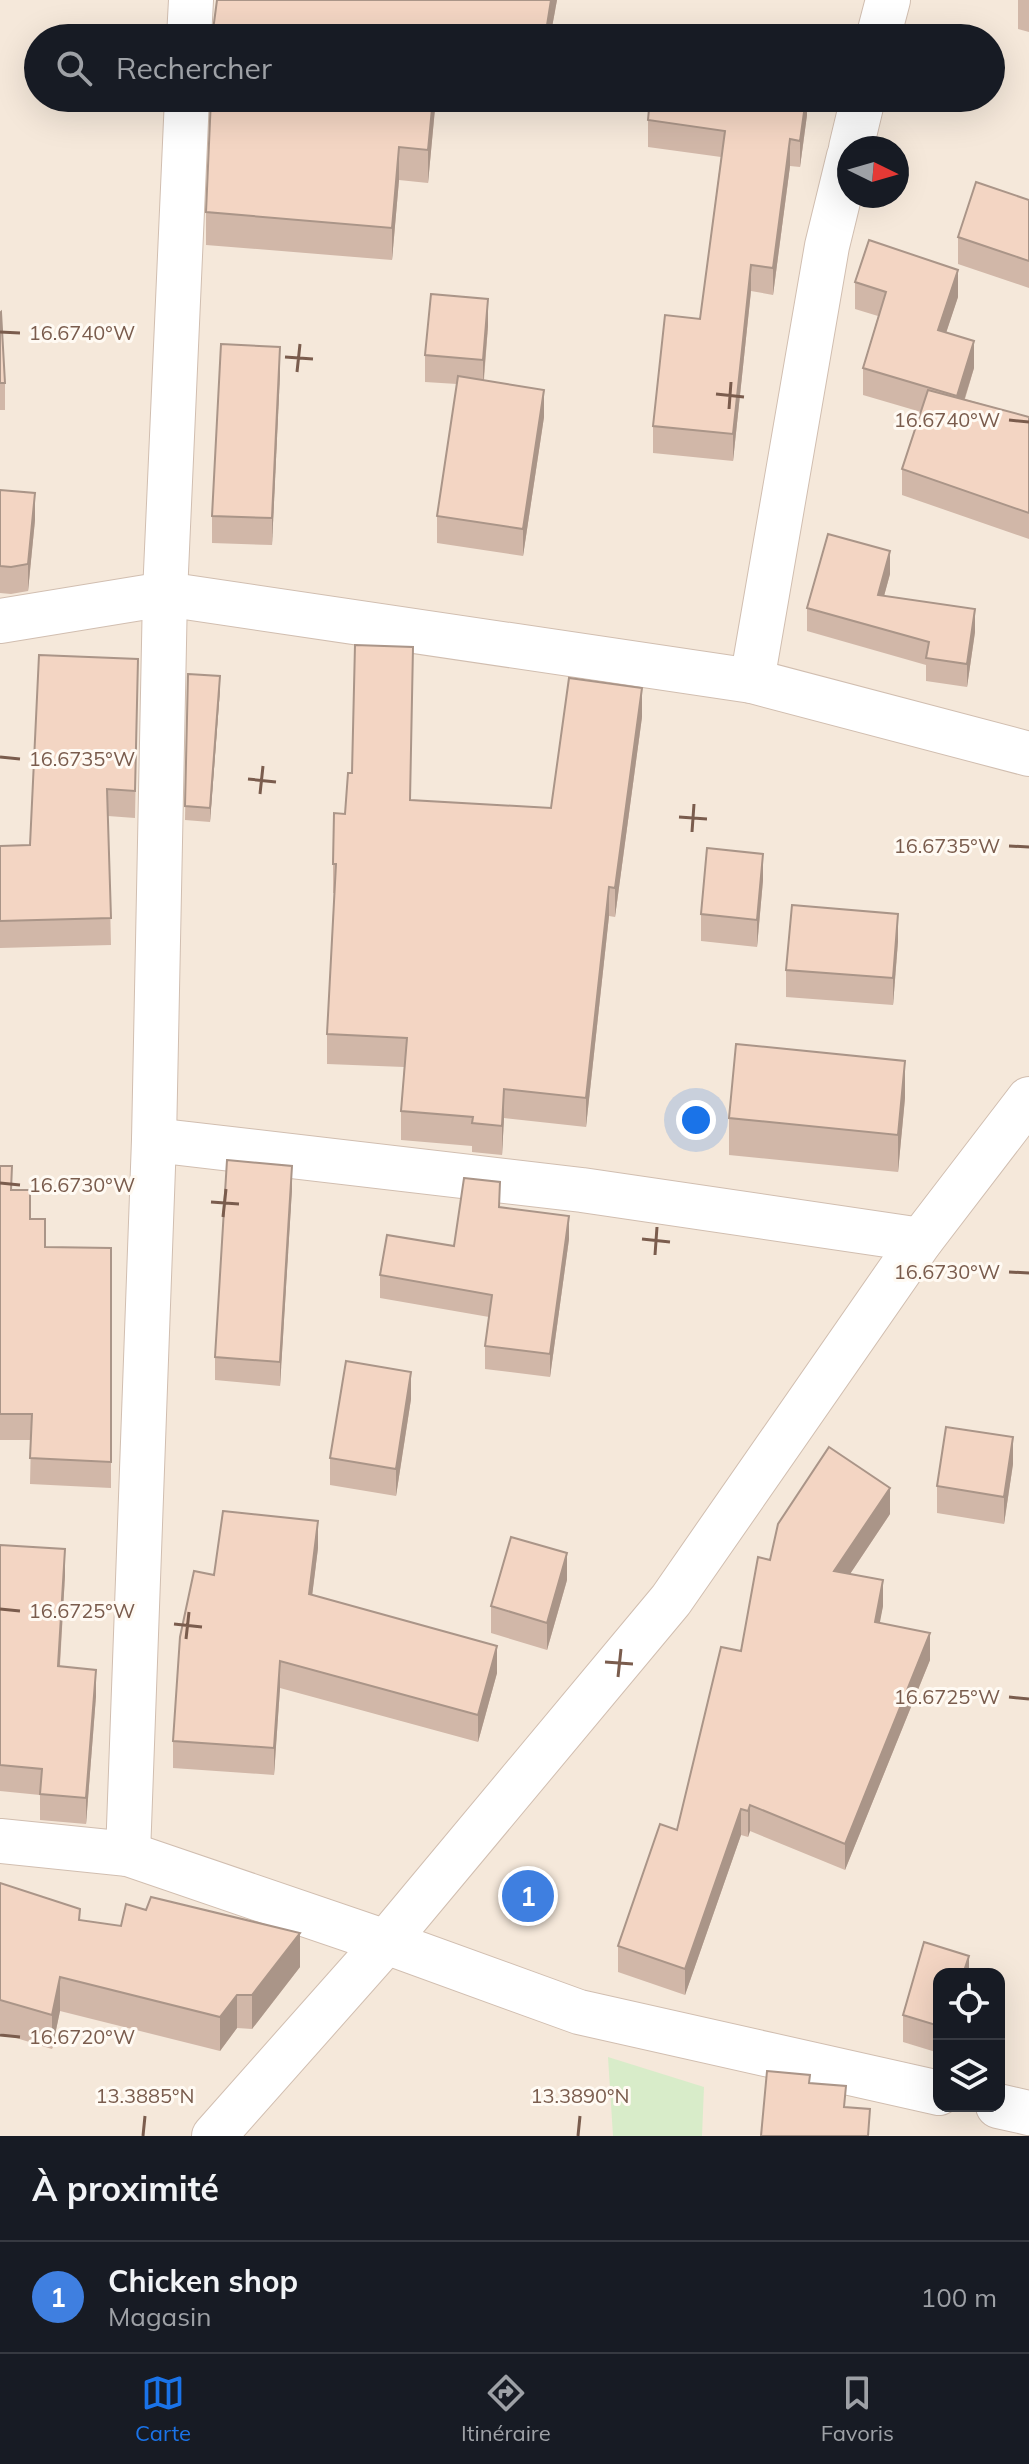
<!DOCTYPE html>
<html lang="fr">
<meta charset="utf-8">
<style>
:root{--surface:#171b24;--page:#242831;--text:#f1f3f6;--muted:#9ea1a6;--line:#363941;--accent:#1a73e8}
body{margin:0;font-family:Mulish,sans-serif;background:var(--page);color:var(--text)}
.controls{position:absolute;right:24px;bottom:24px;display:grid;overflow:hidden;border-radius:16px;box-shadow:0 8px 32px #0002}
.controls button{width:72px;height:72px;display:grid;place-items:center;padding:0;border:0;border-bottom:2px solid var(--line);background:var(--surface);color:var(--text);font:40px sans-serif}
.compass{position:absolute;left:837px;top:136px;width:72px;height:72px;border-radius:50%;background:var(--surface);box-shadow:0 8px 32px #0002;rotate:95deg}
.you{position:absolute;left:696px;top:1120px;width:28px;height:28px;margin:-20px;border:6px solid #fff;border-radius:50%;background:#1a73e8;box-shadow:0 0 0 12px #1a73e833}
.badge{display:grid;place-items:center;width:52px;height:52px;border-radius:50%;background:var(--accent);color:#fff;font-size:26px;font-weight:700}
.pin{position:absolute;translate:-50% -50%;border:4px solid #fff;box-shadow:0 2px 8px #0006}
.list{margin:0;padding:0;list-style:none}
h2{display:flex;justify-content:space-between;align-items:center;height:104px;margin:0;padding:0 32px;font-size:34px}
h2 small{font-size:26px;font-weight:400;color:var(--muted)}
.list li{display:grid;grid-template-columns:52px 1fr auto;gap:24px;align-items:center;box-sizing:border-box;height:112px;padding:0 32px;border-top:2px solid var(--line)}
.list b{display:block;font-size:30px;white-space:nowrap}
.list p{margin:0;font-size:26px;white-space:nowrap;color:var(--muted)}
.list em{font-size:26px;font-style:normal;color:var(--muted)}
.icon{flex:none;width:44px;height:44px;fill:none;stroke:currentColor;stroke-width:2;stroke-linecap:round;stroke-linejoin:round}
.map{position:relative;flex:none;width:1029px;height:2136px;overflow:hidden}
.search{position:absolute;background:var(--surface);box-shadow:0 8px 32px #0002;left:24px;right:24px;top:24px;height:88px;display:flex;align-items:center;gap:20px;box-sizing:border-box;padding:0 28px;border-radius:44px;color:var(--muted);font-size:30px}
.sheet{height:216px;background:var(--surface)}
nav{display:flex;justify-content:space-around;align-items:center;box-sizing:border-box;height:112px;border-top:2px solid var(--line);background:var(--surface);font-size:22px;color:var(--muted)}
nav a{display:grid;justify-items:center;gap:4px}
nav .on{color:var(--accent)}
.map>svg:first-child{display:block}
.residential{fill:#f5e8da;fill-rule:evenodd}
.green{fill:#d8ecc9}
.lines{fill:none;stroke-linecap:round;stroke-linejoin:round}
.minor-casing{stroke:#d1beb0;stroke-width:46}
.minor{stroke:#fff;stroke-width:44}
.wall{fill:#d1b7a8}
.shaded-wall{fill:#aa9588}
.building{fill:#f3d5c3;stroke:#aa9588;stroke-width:2}
.ticks{fill:none;stroke:#7a5c4d;stroke-width:3}
.ticks-label{font-size:20px;text-anchor:middle;fill:#7a5c4d;stroke:#fffaf3;stroke-width:6;stroke-linejoin:round;paint-order:stroke}
</style>
<div class="map">
<svg width="1029" height="2136" viewBox="0 0 1029 2136">
<rect width="100%" height="100%" fill="#fdf6ec"/>
<!-- residential -->
<path class="residential" d="M 0,0 L 1029,0 L 1029,2136 L 0,2136 ZM 38,38 L 991,38 L 991,98 L 38,98 ZM 849,148 L 897,148 L 897,196 L 849,196 ZM 939,1974 L 999,1974 L 999,2106 L 939,2106 Z"/>
<!-- green -->
<path class="green" d="M 608,2057 L 704,2087 L 702,2136 L 613,2136 Z"/>
<g class="lines">
<!-- minor casing -->
<g class="minor-casing">
<g id="minor">
<path d="M 189,38 L 191,0"/>
<path d="M 878,38 L 888,0"/>
<path d="M 851,148 L 863,98"/>
<path d="M 0,621 L 165,594 L 752,681 L 1029,754"/>
<path d="M 752,681 L 827,246 L 849,156"/>
<path d="M 154,1140 L 582,1190 L 921,1240"/>
<path d="M 0,1841 L 128,1854 L 386,1942 L 579,2012 L 939,2093"/>
<path d="M 128,1854 L 154,1140 L 165,594 L 187,98"/>
<path d="M 998,2106 L 1029,2113"/>
<path d="M 214,2136 L 386,1942 L 671,1600 L 921,1240 L 1029,1099"/>
</g>
</g>
<!-- minor -->
<use href="#minor" class="minor"/>
</g>
<!-- wall -->
<g class="wall">
<path d="M 557,0 L 550,38 L 212,38 Z"/>
<path d="M 1018,0 L 1029,0 L 1029,32 L 1018,29 Z"/>
<path d="M 436,98 L 428,183 L 399,180 L 392,260 L 206,245 L 206,212 Z"/>
<path d="M 807,98 L 807,115 L 800,167 L 790,166 L 773,295 L 751,291 L 733,461 L 653,453 L 653,426 L 700,319 L 721,157 L 648,147 L 648,120 Z"/>
<path d="M 1029,200 L 1029,288 L 958,264 L 958,237 Z"/>
<path d="M 855,282 L 958,297 L 946,333 L 974,368 L 965,399 L 1029,417 L 1029,539 L 902,495 L 902,469 L 921,412 L 863,395 L 863,368 L 878,316 L 855,309 Z"/>
<path d="M 0,313 L 5,383 L 5,410 L 0,410 Z"/>
<path d="M 488,326 L 484,380 L 544,417 L 523,556 L 437,543 L 437,516 L 457,384 L 425,382 L 425,355 Z"/>
<path d="M 280,374 L 272,545 L 212,543 L 212,516 Z"/>
<path d="M 0,490 L 35,520 L 28,591 L 11,594 L 0,593 Z"/>
<path d="M 890,574 L 884,596 L 975,632 L 967,687 L 926,681 L 926,665 L 807,631 L 807,608 Z"/>
<path d="M 138,659 L 135,818 L 108,816 L 111,945 L 0,948 L 0,846 L 30,845 Z"/>
<path d="M 188,674 L 220,690 L 210,822 L 185,820 Z"/>
<path d="M 642,717 L 615,917 L 609,916 L 586,1127 L 504,1118 L 502,1155 L 472,1152 L 472,1146 L 401,1140 L 401,1111 L 404,1067 L 327,1064 L 327,1034 L 334,893 L 333,893 L 333,864 L 345,814 L 410,800 L 551,808 Z"/>
<path d="M 763,880 L 757,947 L 701,941 L 701,914 Z"/>
<path d="M 898,941 L 893,1005 L 786,997 L 786,970 Z"/>
<path d="M 905,1098 L 898,1172 L 729,1155 L 729,1118 Z"/>
<path d="M 0,1166 L 12,1190 L 30,1219 L 45,1247 L 111,1248 L 111,1488 L 30,1484 L 31,1440 L 0,1440 Z"/>
<path d="M 292,1189 L 280,1386 L 215,1380 L 215,1357 Z"/>
<path d="M 500,1207 L 569,1239 L 550,1377 L 485,1369 L 485,1346 L 489,1317 L 380,1298 L 380,1275 L 454,1246 Z"/>
<path d="M 411,1399 L 396,1496 L 330,1485 L 330,1458 Z"/>
<path d="M 1013,1464 L 1004,1524 L 937,1513 L 937,1486 Z"/>
<path d="M 890,1514 L 850,1574 L 883,1606 L 879,1623 L 930,1660 L 845,1870 L 750,1831 L 748,1837 L 741,1835 L 685,1995 L 618,1972 L 618,1946 L 677,1830 L 741,1651 L 770,1560 Z"/>
<path d="M 0,1545 L 65,1575 L 60,1666 L 96,1696 L 86,1824 L 40,1820 L 40,1795 L 0,1791 Z"/>
<path d="M 318,1548 L 312,1595 L 497,1673 L 478,1742 L 280,1688 L 274,1775 L 173,1768 L 173,1741 L 214,1575 Z"/>
<path d="M 567,1580 L 547,1650 L 491,1633 L 491,1606 Z"/>
<path d="M 0,1883 L 80,1921 L 300,1967 L 252,2029 L 237,2028 L 220,2051 L 60,2011 L 52,2049 L 0,2033 Z"/>
<path d="M 924,1942 L 969,1956 L 969,1974 L 939,1974 L 939,2053 L 903,2042 L 903,2015 Z"/>
</g>
<!-- shaded-wall -->
<g class="shaded-wall">
<path d="M 551,0 L 557,0 L 550,38 L 545,38 Z"/>
<path d="M 433,98 L 436,98 L 428,183 L 428,150 Z"/>
<path d="M 806,98 L 807,98 L 807,115 L 800,167 L 800,141 Z"/>
<path d="M 790,139 L 790,166 L 773,295 L 773,268 Z"/>
<path d="M 399,147 L 399,180 L 392,260 L 392,228 Z"/>
<path d="M 751,265 L 751,291 L 733,461 L 733,434 Z"/>
<path d="M 958,270 L 958,297 L 938,357 L 938,330 Z"/>
<path d="M 488,299 L 488,326 L 483,387 L 483,360 Z"/>
<path d="M 974,341 L 974,368 L 957,423 L 957,396 Z"/>
<path d="M 280,347 L 280,374 L 272,545 L 272,518 Z"/>
<path d="M 544,390 L 544,417 L 523,556 L 523,529 Z"/>
<path d="M 35,493 L 35,520 L 28,591 L 28,564 Z"/>
<path d="M 890,551 L 890,574 L 878,618 L 878,595 Z"/>
<path d="M 975,609 L 975,632 L 967,687 L 967,664 Z"/>
<path d="M 220,676 L 220,690 L 210,822 L 210,808 Z"/>
<path d="M 642,688 L 642,717 L 615,917 L 615,888 Z"/>
<path d="M 763,854 L 763,880 L 757,947 L 757,920 Z"/>
<path d="M 609,887 L 609,916 L 586,1127 L 586,1098 Z"/>
<path d="M 898,914 L 898,941 L 893,1005 L 893,978 Z"/>
<path d="M 905,1061 L 905,1098 L 898,1172 L 898,1135 Z"/>
<path d="M 504,1089 L 504,1118 L 502,1155 L 502,1126 Z"/>
<path d="M 292,1166 L 292,1189 L 280,1386 L 280,1362 Z"/>
<path d="M 569,1216 L 569,1239 L 550,1377 L 550,1354 Z"/>
<path d="M 411,1372 L 411,1399 L 396,1496 L 396,1469 Z"/>
<path d="M 1013,1437 L 1013,1464 L 1004,1524 L 1004,1497 Z"/>
<path d="M 890,1488 L 890,1514 L 834,1598 L 834,1571 Z"/>
<path d="M 318,1521 L 318,1548 L 309,1621 L 309,1594 Z"/>
<path d="M 65,1549 L 65,1575 L 58,1693 L 58,1666 Z"/>
<path d="M 567,1553 L 567,1580 L 547,1650 L 547,1623 Z"/>
<path d="M 883,1580 L 883,1606 L 875,1649 L 875,1622 Z"/>
<path d="M 930,1633 L 930,1660 L 845,1870 L 845,1844 Z"/>
<path d="M 497,1646 L 497,1673 L 478,1742 L 478,1715 Z"/>
<path d="M 280,1661 L 280,1688 L 274,1775 L 274,1748 Z"/>
<path d="M 96,1670 L 96,1696 L 86,1824 L 86,1798 Z"/>
<path d="M 750,1805 L 750,1831 L 748,1837 L 748,1811 Z"/>
<path d="M 741,1809 L 741,1835 L 685,1995 L 685,1969 Z"/>
<path d="M 300,1933 L 300,1967 L 252,2029 L 252,1995 Z"/>
<path d="M 969,1956 L 969,1974 L 963,1974 Z"/>
<path d="M 60,1977 L 60,2011 L 52,2049 L 52,2015 Z"/>
<path d="M 237,1995 L 237,2028 L 220,2051 L 220,2017 Z"/>
</g>
<!-- building -->
<g class="building">
<path d="M 217,0 L 551,0 L 545,38 L 497,38 L 444,28 L 442,38 L 212,38 Z"/>
<path d="M 211,98 L 433,98 L 428,150 L 399,147 L 392,228 L 206,212 Z"/>
<path d="M 650,98 L 806,98 L 800,141 L 790,139 L 773,268 L 751,265 L 733,434 L 653,426 L 665,315 L 700,319 L 725,131 L 648,120 Z"/>
<path d="M 976,182 L 1029,200 L 1029,261 L 958,237 Z"/>
<path d="M 869,240 L 958,270 L 938,330 L 974,341 L 957,396 L 863,368 L 886,292 L 855,282 Z"/>
<path d="M 431,294 L 488,299 L 483,360 L 425,355 Z"/>
<path d="M 1,312 L 5,383 L 0,383 L 0,313 Z"/>
<path d="M 221,344 L 280,347 L 272,518 L 212,516 Z"/>
<path d="M 458,376 L 544,390 L 523,529 L 437,516 Z"/>
<path d="M 928,390 L 1029,417 L 1029,513 L 902,469 Z"/>
<path d="M 0,490 L 35,493 L 28,564 L 11,567 L 0,566 Z"/>
<path d="M 828,534 L 890,551 L 878,595 L 975,609 L 967,664 L 926,658 L 929,642 L 807,608 Z"/>
<path d="M 355,645 L 413,647 L 410,800 L 551,808 L 569,678 L 642,688 L 615,888 L 609,887 L 586,1098 L 504,1089 L 502,1126 L 472,1123 L 473,1117 L 401,1111 L 407,1038 L 327,1034 L 336,864 L 333,864 L 334,813 L 345,814 L 348,773 L 352,773 Z"/>
<path d="M 39,655 L 138,659 L 135,791 L 107,789 L 111,918 L 0,921 L 0,846 L 30,845 Z"/>
<path d="M 188,674 L 220,676 L 210,808 L 185,806 Z"/>
<path d="M 707,848 L 763,854 L 757,920 L 701,914 Z"/>
<path d="M 792,905 L 898,914 L 893,978 L 786,970 Z"/>
<path d="M 736,1044 L 905,1061 L 898,1135 L 729,1118 Z"/>
<path d="M 227,1160 L 292,1166 L 280,1362 L 215,1357 Z"/>
<path d="M 0,1166 L 12,1166 L 11,1190 L 30,1190 L 30,1219 L 45,1219 L 45,1247 L 111,1248 L 111,1462 L 30,1458 L 32,1414 L 0,1414 Z"/>
<path d="M 464,1178 L 500,1182 L 499,1207 L 569,1216 L 550,1354 L 485,1346 L 492,1295 L 380,1275 L 387,1235 L 454,1246 Z"/>
<path d="M 346,1361 L 411,1372 L 396,1469 L 330,1458 Z"/>
<path d="M 946,1427 L 1013,1437 L 1004,1497 L 937,1486 Z"/>
<path d="M 829,1447 L 890,1488 L 834,1571 L 883,1580 L 875,1622 L 930,1633 L 845,1844 L 750,1805 L 748,1811 L 741,1809 L 685,1969 L 618,1946 L 660,1824 L 677,1830 L 721,1647 L 741,1651 L 758,1557 L 770,1560 L 778,1524 Z"/>
<path d="M 223,1511 L 318,1521 L 309,1594 L 497,1646 L 478,1715 L 280,1661 L 274,1748 L 173,1741 L 180,1637 L 194,1571 L 214,1575 Z"/>
<path d="M 511,1537 L 567,1553 L 547,1623 L 491,1606 Z"/>
<path d="M 0,1545 L 65,1549 L 58,1666 L 96,1670 L 86,1798 L 40,1794 L 42,1769 L 0,1765 Z"/>
<path d="M 0,1883 L 80,1909 L 79,1920 L 121,1926 L 126,1904 L 146,1910 L 151,1897 L 300,1933 L 252,1995 L 237,1995 L 220,2017 L 60,1977 L 52,2015 L 0,2000 Z"/>
<path d="M 924,1942 L 969,1956 L 963,1974 L 939,1974 L 939,2026 L 903,2015 Z"/>
<path d="M 767,2071 L 810,2075 L 809,2083 L 846,2086 L 844,2107 L 870,2109 L 868,2136 L 761,2136 Z"/>
</g>
<!-- ticks -->
<path class="ticks" d="M 0,332 L 20,333M 285,357 L 313,359M 297,372 L 300,344M 716,394 L 744,397M 729,409 L 731,382M 1009,420 L 1029,422M 0,757 L 20,759M 248,779 L 276,782M 260,794 L 263,766M 679,817 L 707,819M 692,832 L 694,804M 1009,846 L 1029,847M 0,1183 L 20,1185M 211,1202 L 239,1204M 223,1217 L 226,1189M 642,1239 L 670,1242M 655,1255 L 657,1227M 1009,1272 L 1029,1273M 0,1609 L 20,1611M 174,1624 L 202,1627M 186,1639 L 189,1612M 605,1662 L 633,1664M 618,1677 L 621,1649M 1009,1697 L 1029,1699M 0,2035 L 20,2037M 143,2136 L 145,2116M 578,2136 L 580,2116"/>
<g class="ticks-label">
<text x="82" y="340">16.6740°W</text>
<text x="947" y="427">16.6740°W</text>
<text x="82" y="766">16.6735°W</text>
<text x="947" y="853">16.6735°W</text>
<text x="82" y="1192">16.6730°W</text>
<text x="947" y="1279">16.6730°W</text>
<text x="82" y="1618">16.6725°W</text>
<text x="947" y="1704">16.6725°W</text>
<text x="82" y="2044">16.6720°W</text>
<text x="145" y="2103">13.3885°N</text>
<text x="580" y="2103">13.3890°N</text>
</g>
</svg>
<div class="controls">
<button><svg class="icon" aria-label="locate" viewBox="0 0 24 24"><circle cx="12" cy="12" r="6"/><path d="M12 2v4M12 18v4M2 12h4M18 12h4"/></svg></button>
<button><svg class="icon" aria-label="layers" viewBox="0 0 24 24"><path d="M12 4l9 5-9 5-9-5zM3 14l9 5 9-5"/></svg></button>
</div>
<svg class="compass" viewBox="-18 -18 36 36"><path d="M0-13l5 13h-10z" fill="#e53935"/><path d="M0 13l5-13h-10z" fill="#9ea1a6"/></svg>
<div class="you"></div>
<div class="pin badge" style="left:528px;top:1896px;background:#3f7fe0">1</div>
<div class="search"><svg class="icon" aria-label="search" viewBox="0 0 24 24"><circle cx="10" cy="10" r="6"/><path d="M15 15l6 6"/></svg>Rechercher</div>
</div>
<section class="sheet">
<h2>À proximité<small></small></h2>
<ul class="list">
<li><span class="badge" style="background:#3f7fe0">1</span><div><b>Chicken shop</b><p>Magasin</p></div><em>100 m</em></li>
</ul>
</section>
<nav>
<a class="on"><svg class="icon" aria-label="map" viewBox="0 0 24 24"><path d="M3 6l6-2 6 2 6-2v14l-6 2-6-2-6 2zM9 4v14M15 6v14"/></svg>Carte</a>
<a><svg class="icon" aria-label="directions" viewBox="0 0 24 24"><path d="M12 3l9 9-9 9-9-9zM9 14v-3h6M13 9l2 2-2 2"/></svg>Itinéraire</a>
<a><svg class="icon" aria-label="saved" viewBox="0 0 24 24"><path d="M7 4h10v16l-5-4-5 4z"/></svg>Favoris</a>
</nav>
